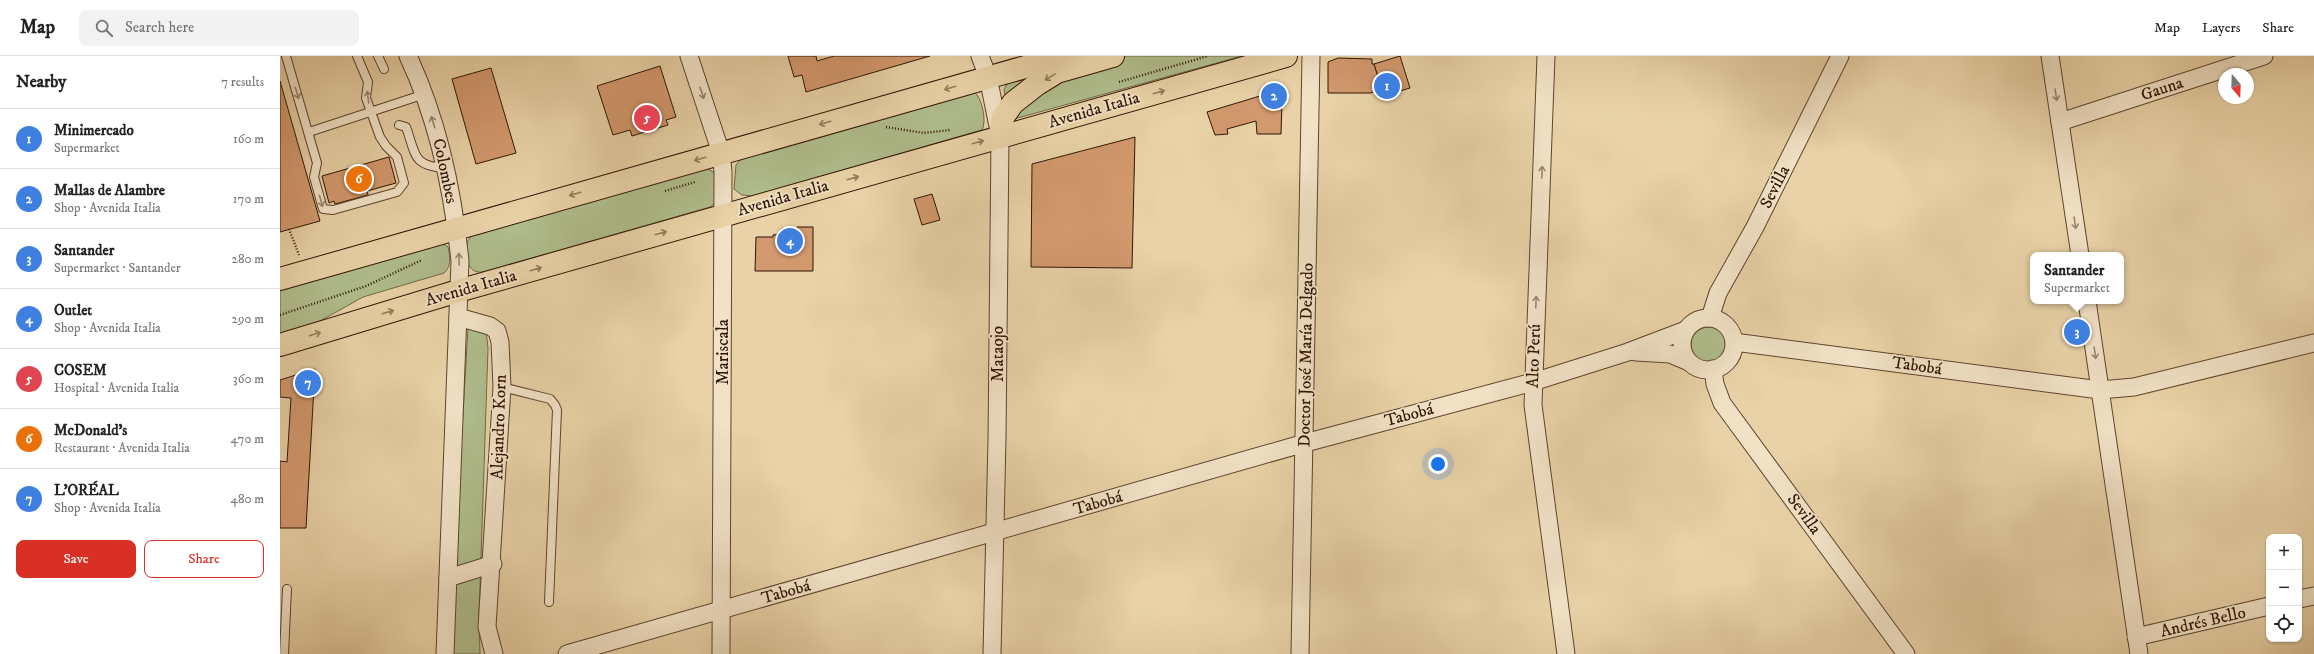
<!DOCTYPE html>
<meta charset="utf-8">
<style>
:root{--surface:#fff;--page:#f2f2f2;--text:#222;--muted:#767676;--line:#e0e0e0;--accent:#d93025}
body{margin:0;font-family:"IM FELL DW Pica",serif;background:var(--page);color:var(--text)}
.controls{position:absolute;right:12px;bottom:12px;display:grid;overflow:hidden;border-radius:8px;box-shadow:0 1px 3px #0004}
.controls button{width:36px;height:36px;display:grid;place-items:center;padding:0;border:0;border-bottom:1px solid var(--line);background:var(--surface);color:var(--text);font:20px sans-serif}
.compass{position:absolute;left:1938px;top:12px;width:36px;height:36px;border-radius:50%;background:var(--surface);box-shadow:0 1px 3px #0004;rotate:161deg}
.you{position:absolute;left:1158px;top:408px;width:14px;height:14px;margin:-10px;border:3px solid #fff;border-radius:50%;background:#1a73e8;box-shadow:0 0 0 6px #1a73e833}
.badge{display:grid;place-items:center;width:26px;height:26px;border-radius:50%;background:var(--accent);color:#fff;font-size:13px;font-weight:700}
.pin{position:absolute;translate:-50% -50%;border:2px solid #fff;box-shadow:0 1px 4px #0006}
.popup{position:absolute;left:1750px;top:196px;width:94px;height:52px;box-sizing:border-box;display:grid;place-content:center;border-radius:8px;background:var(--surface);filter:drop-shadow(0 1px 3px #0005);font-size:13px;white-space:nowrap;color:var(--muted)}
.popup b{font-size:15px;color:var(--text)}
.popup::after{content:'';position:absolute;left:50%;top:100%;margin-left:-8px;border:8px solid transparent;border-top-color:var(--surface)}
.list{margin:0;padding:0;list-style:none}
h2{display:flex;justify-content:space-between;align-items:center;height:52px;margin:0;padding:0 16px;font-size:17px}
h2 small{font-size:13px;font-weight:400;color:var(--muted)}
.list li{display:grid;grid-template-columns:26px 1fr auto;gap:12px;align-items:center;box-sizing:border-box;height:60px;padding:0 16px;border-top:1px solid var(--line)}
.list b{display:block;font-size:15px;white-space:nowrap}
.list p{margin:0;font-size:13px;white-space:nowrap;color:var(--muted)}
.list em{font-size:13px;font-style:normal;color:var(--muted)}
.actions{display:flex;gap:8px;padding:12px 16px}
.actions a{flex:1;padding:9px 0;border:1px solid var(--accent);border-radius:8px;text-align:center;font-size:14px;color:var(--accent)}
.actions .main{background:var(--accent);color:#fff}
.icon{flex:none;width:22px;height:22px;fill:none;stroke:currentColor;stroke-width:2;stroke-linecap:round;stroke-linejoin:round}
.map{position:relative;flex:none;width:2034px;height:598px;overflow:hidden}
header{display:flex;align-items:center;gap:24px;box-sizing:border-box;height:56px;padding:0 20px;background:var(--surface);border-bottom:1px solid var(--line)}
header strong{font-size:19px}
nav{display:flex;gap:22px;margin-inline-start:auto;font-size:14px}
.search{width:280px;height:36px;background:var(--page);display:flex;align-items:center;gap:10px;box-sizing:border-box;padding:0 14px;border-radius:8px;color:var(--muted);font-size:15px}
main{display:flex}
aside{flex:1;background:var(--surface)}
.map>svg:first-child{display:block}
.green{fill:#b0bd8c;stroke:#706948}
.building{fill:#d3996e;stroke:#301504}
.lines{fill:none;stroke-linecap:round;stroke-linejoin:round}
.lane-casing{stroke:#5e442d;stroke-width:10}
.street-casing{stroke:#5e442d;stroke-width:19}
.primary-casing{stroke:#301504;stroke-width:24}
.path{stroke:#301504;stroke-width:2.5;stroke-dasharray:1 2;stroke-linecap:butt}
.lane{stroke:#f1e2c6;stroke-width:8}
.street{stroke:#f1e2c6;stroke-width:17}
.primary{stroke:#e9d2a7;stroke-width:22}
.oneway{stroke:#967d5e}
.oneway2{stroke:#9a866f}
.labels{text-anchor:middle;dominant-baseline:central;stroke-width:3.5;stroke-linejoin:round;paint-order:stroke}
.street-label{font-size:17px;fill:#301504;stroke:#f1e2c6}
</style>
<header>
<strong>Map</strong>
<div class="search"><svg class="icon" aria-label="search" viewBox="0 0 24 24"><circle cx="10" cy="10" r="6"/><path d="M15 15l6 6"/></svg>Search here</div>
<nav><a>Map</a><a>Layers</a><a>Share</a></nav>
</header>
<main>
<aside>
<h2>Nearby<small>7 results</small></h2>
<ul class="list">
<li><span class="badge" style="background:#3f7fe0">1</span><div><b>Minimercado</b><p>Supermarket</p></div><em>160 m</em></li>
<li><span class="badge" style="background:#3f7fe0">2</span><div><b>Mallas de Alambre</b><p>Shop · Avenida Italia</p></div><em>170 m</em></li>
<li><span class="badge" style="background:#3f7fe0">3</span><div><b>Santander</b><p>Supermarket · Santander</p></div><em>280 m</em></li>
<li><span class="badge" style="background:#3f7fe0">4</span><div><b>Outlet</b><p>Shop · Avenida Italia</p></div><em>290 m</em></li>
<li><span class="badge" style="background:#e0444e">5</span><div><b>COSEM</b><p>Hospital · Avenida Italia</p></div><em>360 m</em></li>
<li><span class="badge" style="background:#e8710a">6</span><div><b>McDonald's</b><p>Restaurant · Avenida Italia</p></div><em>470 m</em></li>
<li><span class="badge" style="background:#3f7fe0">7</span><div><b>L'ORÉAL</b><p>Shop · Avenida Italia</p></div><em>480 m</em></li>
</ul>
<div class="actions"><a class="main">Save</a><a>Share</a></div>
</aside>
<div class="map">
<svg width="2034" height="598" viewBox="0 0 2034 598">
<rect width="100%" height="100%" fill="#e9d2a7"/>
<filter id="stains"><feTurbulence type="fractalNoise" baseFrequency=".005" numOctaves="4"/><feColorMatrix values="0 0 0 0 .2 0 0 0 0 .09 0 0 0 0 .02 0 0 0 .5 -.17"/></filter>
<radialGradient id="worn" r=".72"><stop offset=".6" stop-color="#630" stop-opacity="0"/><stop offset="1" stop-color="#630" stop-opacity=".3"/></radialGradient>
<!-- green -->
<g class="green">
<path d="M 812,0 L 962,0 L 734,63 L 726,46 L 724,33 L 729,25 Z"/>
<path d="M 694,36 C 702,41 707,66 702,74 L 473,140 L 462,139 L 454,133 L 456,109 L 464,100 Z"/>
<path d="M 426,112 L 435,117 L 435,147 L 430,151 L 203,216 C 185,218 187,199 187,186 L 193,178 Z"/>
<path d="M 161,187 L 168,191 C 170,201 172,210 164,217 L 83,241 L 40,265 L 0,277 L 0,234 Z"/>
<circle cx="1429" cy="289" r="18"/>
<path d="M 188,272 L 206,274 L 208,292 L 199,562 L 200,596 L 200,598 L 173,598 L 181,392 Z"/>
</g>
<!-- building -->
<g class="building">
<path d="M 508,0 L 536,0 L 537,5 L 554,0 L 650,0 L 526,36 L 522,19 L 514,21 Z"/>
<path d="M 1120,0 L 1130,32 L 1103,40 L 1094,8 Z"/>
<path d="M 1058,2 L 1092,3 L 1092,8 L 1094,8 L 1102,34 L 1090,37 L 1048,37 L 1048,6 Z"/>
<path d="M 380,10 L 396,61 L 386,64 L 388,69 L 352,80 L 350,74 L 333,79 L 317,30 Z"/>
<path d="M 211,12 L 236,97 L 196,108 L 172,23 Z"/>
<path d="M 0,25 L 40,165 L 0,176 Z"/>
<path d="M 990,37 L 1002,46 L 1001,78 L 977,78 L 976,65 L 947,73 L 948,78 L 935,79 L 927,56 Z"/>
<path d="M 855,81 L 852,212 L 751,211 L 752,108 Z"/>
<path d="M 109,101 L 116,127 L 87,135 L 88,139 L 55,148 L 54,145 L 49,147 L 42,120 Z"/>
<path d="M 652,138 L 660,164 L 642,169 L 634,143 Z"/>
<path d="M 517,171 L 533,171 L 533,215 L 475,215 L 476,181 L 493,181 L 493,179 L 501,178 L 501,173 L 517,174 Z"/>
<path d="M 35,313 L 26,472 L 0,472 L 0,405 L 7,406 L 11,342 L 0,341 L 0,324 Z"/>
</g>
<g class="lines">
<!-- lane casing -->
<g class="lane-casing">
<g id="lane">
<path d="M 6,0 L 37,107 L 34,121 L 43,153 L 53,154 L 117,136 L 124,127 L 117,101 L 106,90 L 100,81 L 86,42 L 88,26 L 77,0"/>
<path d="M 98,0 L 104,13"/>
<path d="M 119,69 L 126,71 C 136,98 132,110 165,112"/>
<path d="M 29,76 L 145,38"/>
<path d="M 222,331 L 270,343 L 275,349 L 277,354 L 269,546"/>
<path d="M 4,598 L 7,533"/>
</g>
</g>
<!-- street casing -->
<g class="street-casing">
<g id="street">
<path d="M 128,0 C 158,64 173,135 180,205 L 165,598"/>
<path d="M 409,0 L 441,97 L 443,116 L 441,598"/>
<path d="M 700,0 L 708,21 L 720,80 L 717,383 L 712,598"/>
<path d="M 1266,0 L 1253,349 L 1286,598"/>
<path d="M 1770,0 L 1800,199"/>
<path d="M 1780,66 L 1984,0"/>
<path d="M 1807,245 L 1859,598"/>
<path d="M 178,261 L 210,270 L 217,275 L 220,286 L 222,331 L 207,571 L 214,598"/>
<path d="M 1430,262 L 1438,237 L 1475,171 L 1560,0"/>
<circle cx="1428" cy="288" r="26"/>
<path d="M 1454,286 L 1820,334 L 1854,331 L 2034,287"/>
<path d="M 1356,296 L 1390,298 L 1409,306"/>
<path d="M 1433,313 L 1435,328 L 1442,347 L 1626,598"/>
<path d="M 168,522 L 213,508"/>
<path d="M 2019,543 L 2034,540"/>
<path d="M 1856,581 L 1989,550"/>
<path d="M 287,598 L 1025,387 L 1253,326 L 1348,296 L 1406,274"/>
<path d="M 1020,598 L 1031,0"/>
</g>
</g>
<!-- primary casing -->
<g class="primary-casing">
<g id="primary">
<path d="M 720,80 L 723,61 L 733,47 L 756,29 L 777,16 L 833,0"/>
<path d="M 0,223 L 784,0"/>
<path d="M 0,289 L 178,235 L 1006,0"/>
</g>
</g>
<!-- path -->
<g class="path">
<path d="M 839,26 L 928,0"/>
<path d="M 606,71 L 644,77 L 670,74"/>
<path d="M 385,135 L 415,126"/>
<path d="M 9,173 L 19,199"/>
<path d="M 0,259 L 86,230 L 142,204"/>
</g>
<!-- lane -->
<use href="#lane" class="lane"/>
<!-- street -->
<use href="#street" class="street"/>
<!-- primary -->
<use href="#primary" class="primary"/>
</g>
<!-- one-way arrows -->
<defs><path id="oneway-shaft" d="M-6 0H5M1.5-3L5.5 0L1.5 3" fill="none" stroke-width="1.6" stroke-linecap="round" stroke-linejoin="round"/></defs>
<g class="oneway">
<use href="#oneway-shaft" transform="translate(770 21) rotate(149)"/>
<use href="#oneway-shaft" transform="translate(670 32) rotate(164)"/>
<use href="#oneway-shaft" transform="translate(879 36) rotate(-16)"/>
<use href="#oneway-shaft" transform="translate(545 67) rotate(164)"/>
<use href="#oneway-shaft" transform="translate(698 86) rotate(-16)"/>
<use href="#oneway-shaft" transform="translate(420 103) rotate(164)"/>
<use href="#oneway-shaft" transform="translate(573 122) rotate(-16)"/>
<use href="#oneway-shaft" transform="translate(295 138) rotate(164)"/>
<use href="#oneway-shaft" transform="translate(381 177) rotate(-16)"/>
<use href="#oneway-shaft" transform="translate(256 213) rotate(-16)"/>
<use href="#oneway-shaft" transform="translate(108 256) rotate(-16)"/>
<use href="#oneway-shaft" transform="translate(35 278) rotate(-17)"/>
</g>
<g class="oneway2">
<use href="#oneway-shaft" transform="translate(17 37) rotate(73)"/>
<use href="#oneway-shaft" transform="translate(422 37) rotate(72)"/>
<use href="#oneway-shaft" transform="translate(1776 39) rotate(81)"/>
<use href="#oneway-shaft" transform="translate(88 41) rotate(-97)"/>
<use href="#oneway-shaft" transform="translate(153 66) rotate(-108)"/>
<use href="#oneway-shaft" transform="translate(1262 116) rotate(-88)"/>
<use href="#oneway-shaft" transform="translate(41 145) rotate(75)"/>
<use href="#oneway-shaft" transform="translate(1795 167) rotate(81)"/>
<use href="#oneway-shaft" transform="translate(179 203) rotate(-92)"/>
<use href="#oneway-shaft" transform="translate(1256 246) rotate(-88)"/>
<use href="#oneway-shaft" transform="translate(1815 297) rotate(81)"/>
</g>
<g class="labels">
<!-- street labels -->
<g class="street-label">
<text transform="translate(1882 33) rotate(-18)">Gauna</text>
<text transform="translate(814 54) rotate(-16)">Avenida Italia</text>
<text transform="translate(165 115) rotate(78)">Colombes</text>
<text transform="translate(1495 131) rotate(-63)">Sevilla</text>
<text transform="translate(503 142) rotate(-16)">Avenida Italia</text>
<text transform="translate(191 232) rotate(-16)">Avenida Italia</text>
<text transform="translate(443 296) rotate(-90)">Mariscala</text>
<text transform="translate(718 298) rotate(-90)">Mataojo</text>
<text transform="translate(1026 299) rotate(-89)">Doctor José María Delgado</text>
<text transform="translate(1254 300) rotate(-88)">Alto Perú</text>
<text transform="translate(1637 310) rotate(8)">Tabobá</text>
<text transform="translate(1129 359) rotate(-15)">Tabobá</text>
<text transform="translate(219 371) rotate(-88)">Alejandro Korn</text>
<text transform="translate(818 447) rotate(-16)">Tabobá</text>
<text transform="translate(1524 458) rotate(54)">Sevilla</text>
<text transform="translate(506 536) rotate(-16)">Tabobá</text>
<text transform="translate(1923 566) rotate(-13)">Andrés Bello</text>
</g>
</g>
<rect width="100%" height="100%" filter="url(#stains)"/>
<rect width="100%" height="100%" fill="url(#worn)"/>
</svg>
<div class="controls">
<button>+</button>
<button>−</button>
<button><svg class="icon" aria-label="locate" viewBox="0 0 24 24"><circle cx="12" cy="12" r="6"/><path d="M12 2v4M12 18v4M2 12h4M18 12h4"/></svg></button>
</div>
<svg class="compass" viewBox="-18 -18 36 36"><path d="M0-13l5 13h-10z" fill="#e53935"/><path d="M0 13l5-13h-10z" fill="#767676"/></svg>
<div class="you"></div>
<div class="pin badge" style="left:1107px;top:30px;background:#3f7fe0">1</div>
<div class="pin badge" style="left:994px;top:40px;background:#3f7fe0">2</div>
<div class="pin badge" style="left:1797px;top:276px;background:#3f7fe0">3</div>
<div class="popup"><b>Santander</b>Supermarket</div>
<div class="pin badge" style="left:510px;top:185px;background:#3f7fe0">4</div>
<div class="pin badge" style="left:367px;top:62px;background:#e0444e">5</div>
<div class="pin badge" style="left:79px;top:123px;background:#e8710a">6</div>
<div class="pin badge" style="left:28px;top:327px;background:#3f7fe0">7</div>
</div>
</main>
